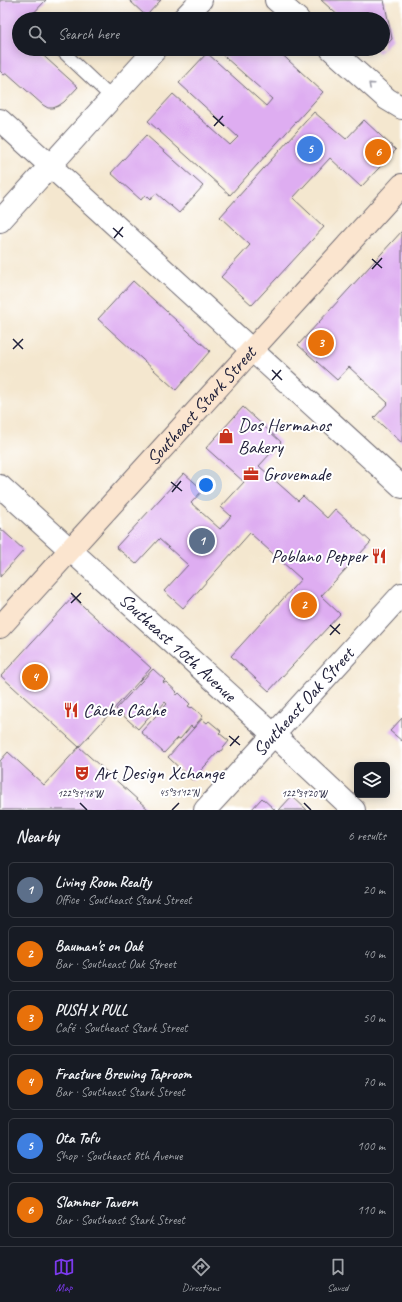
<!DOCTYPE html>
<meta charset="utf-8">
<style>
:root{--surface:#171b24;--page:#242831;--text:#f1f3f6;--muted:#9ea1a6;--line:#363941;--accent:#7c3aed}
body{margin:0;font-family:Caveat,sans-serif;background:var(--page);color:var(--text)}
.controls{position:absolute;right:12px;bottom:12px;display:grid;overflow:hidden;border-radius:6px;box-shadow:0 2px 10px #0003}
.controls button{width:36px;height:36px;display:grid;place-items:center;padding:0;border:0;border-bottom:1px solid var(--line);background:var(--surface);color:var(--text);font:20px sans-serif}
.you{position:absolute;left:206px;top:485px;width:14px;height:14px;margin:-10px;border:3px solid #fff;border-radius:50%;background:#1a73e8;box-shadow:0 0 0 6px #1a73e833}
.badge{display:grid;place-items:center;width:26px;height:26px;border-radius:50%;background:var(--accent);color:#fff;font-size:13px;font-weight:700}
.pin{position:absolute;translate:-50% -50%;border:2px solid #fff;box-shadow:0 1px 4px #0006}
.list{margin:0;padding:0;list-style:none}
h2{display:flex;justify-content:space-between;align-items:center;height:52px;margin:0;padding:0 16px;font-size:17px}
h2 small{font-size:13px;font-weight:400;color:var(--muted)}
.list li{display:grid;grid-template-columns:26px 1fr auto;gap:12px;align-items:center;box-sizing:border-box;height:56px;margin:0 8px 8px;padding:0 8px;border:1px solid var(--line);border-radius:6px}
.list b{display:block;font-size:15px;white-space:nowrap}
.list p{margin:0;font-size:13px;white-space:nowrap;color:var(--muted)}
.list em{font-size:13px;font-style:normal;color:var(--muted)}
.icon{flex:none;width:22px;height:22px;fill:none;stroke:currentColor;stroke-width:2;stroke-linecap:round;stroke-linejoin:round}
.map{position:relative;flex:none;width:402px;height:810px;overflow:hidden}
.search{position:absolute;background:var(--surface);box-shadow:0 2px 10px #0003;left:12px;right:12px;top:12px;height:44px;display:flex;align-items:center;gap:10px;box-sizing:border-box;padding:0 14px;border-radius:22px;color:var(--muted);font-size:15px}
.sheet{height:436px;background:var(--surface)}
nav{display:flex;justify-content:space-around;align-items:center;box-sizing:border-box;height:56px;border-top:1px solid var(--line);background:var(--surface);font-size:11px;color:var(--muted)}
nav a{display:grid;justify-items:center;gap:2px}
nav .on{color:var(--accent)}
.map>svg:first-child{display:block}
.building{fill:#deadf1}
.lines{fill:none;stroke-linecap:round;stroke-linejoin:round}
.lane-casing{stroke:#6c676f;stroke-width:14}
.street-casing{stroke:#6c676f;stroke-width:24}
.secondary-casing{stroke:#6c676f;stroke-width:24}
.lane{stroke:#fff;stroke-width:12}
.street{stroke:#fff;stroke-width:22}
.secondary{stroke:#fbe5cf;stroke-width:22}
.oneway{stroke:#9c9ca7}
.ticks{fill:none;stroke:#22223b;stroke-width:1.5}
.labels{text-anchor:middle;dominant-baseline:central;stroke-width:4;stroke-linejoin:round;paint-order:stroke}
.street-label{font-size:19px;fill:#22223b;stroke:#fff}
.poi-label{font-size:19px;fill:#22223b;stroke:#fff;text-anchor:start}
.ticks-label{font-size:10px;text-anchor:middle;fill:#22223b;stroke:#fff;stroke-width:4;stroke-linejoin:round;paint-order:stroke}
</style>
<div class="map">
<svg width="402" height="810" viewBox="0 0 402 810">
<rect width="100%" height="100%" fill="#fff"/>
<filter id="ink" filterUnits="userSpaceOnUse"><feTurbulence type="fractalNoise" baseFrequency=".025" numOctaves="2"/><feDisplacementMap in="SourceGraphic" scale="8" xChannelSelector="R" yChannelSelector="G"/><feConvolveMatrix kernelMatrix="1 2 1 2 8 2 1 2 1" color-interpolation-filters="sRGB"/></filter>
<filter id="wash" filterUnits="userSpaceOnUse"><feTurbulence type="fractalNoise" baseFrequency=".012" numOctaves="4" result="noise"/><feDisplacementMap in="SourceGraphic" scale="16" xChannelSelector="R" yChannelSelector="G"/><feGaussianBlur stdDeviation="0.9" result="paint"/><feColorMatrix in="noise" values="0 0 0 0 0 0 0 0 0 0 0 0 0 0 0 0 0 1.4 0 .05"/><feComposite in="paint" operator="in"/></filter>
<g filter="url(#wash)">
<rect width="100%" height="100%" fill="#f4e7cf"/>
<g id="blocks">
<!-- building -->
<g class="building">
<path d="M 0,0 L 46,0 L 28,19 L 19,19 L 19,29 L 17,32 L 19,34 L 19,49 L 36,49 L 78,87 L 64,102 L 58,106 L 53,108 L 48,108 L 43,105 L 7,73 L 4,75 L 0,71 Z"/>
<path d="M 129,0 L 161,0 L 146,16 Z"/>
<path d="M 321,0 L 384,0 L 392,39 L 379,53 L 375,49 L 383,49 L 383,19 L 342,19 Z"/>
<path d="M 216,49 L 276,49 L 323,92 L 230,195 L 148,121 L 173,94 L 230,145 L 238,137 L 179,83 L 207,53 L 266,106 L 272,99 Z"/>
<path d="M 314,112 L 346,139 L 364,120 L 396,150 L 361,187 L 330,158 L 293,198 L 324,227 L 252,305 L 221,277 L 250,245 L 220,217 Z"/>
<path d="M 146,135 L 203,186 L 179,213 L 156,193 L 150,200 L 145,195 L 141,200 L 111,173 Z"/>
<path d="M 402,231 L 402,443 L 374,418 L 388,403 L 349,367 L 337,380 L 298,345 Z"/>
<path d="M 133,281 L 210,351 L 176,390 L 98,319 Z"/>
<path d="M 243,407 L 281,442 L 259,466 L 298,501 L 303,496 L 327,518 L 335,509 L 371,542 L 321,596 L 340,614 L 269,691 L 231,656 L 301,579 L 250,533 L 183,608 L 164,591 L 188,565 L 159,539 L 136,564 L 116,547 L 184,473 L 203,490 L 191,503 L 220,529 L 231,516 L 221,507 L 244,482 L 206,448 Z"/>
<path d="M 0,528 L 24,550 L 0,577 Z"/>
<path d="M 73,597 L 151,668 L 79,747 L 1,676 Z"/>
<path d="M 153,669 L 165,680 L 163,682 L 164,683 L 166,682 L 177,692 L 175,694 L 177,695 L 179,693 L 190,704 L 188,706 L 191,708 L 192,707 L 203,716 L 193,728 L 191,726 L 180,739 L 178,738 L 164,753 L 141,732 L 167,704 L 165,702 L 155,714 L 153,712 L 138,729 L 116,709 Z"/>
<path d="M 402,718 L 402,741 L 390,731 Z"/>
<path d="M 202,719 L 207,723 L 209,721 L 221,731 L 219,733 L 229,741 L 220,752 L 219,751 L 192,780 L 168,757 Z"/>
<path d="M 79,747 L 149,810 L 0,810 L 0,761 L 8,752 L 44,785 Z"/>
<path d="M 292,796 L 307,810 L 279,810 Z"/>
<path d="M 262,798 L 275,810 L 251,810 Z"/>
</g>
</g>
</g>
<g filter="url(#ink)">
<use href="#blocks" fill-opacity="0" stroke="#6c676f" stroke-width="1"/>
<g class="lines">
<!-- lane casing -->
<g class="lane-casing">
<path id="lane" d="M 60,49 L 112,98"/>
</g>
<!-- street casing -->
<g class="street-casing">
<g id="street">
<path d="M 276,0 L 298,19"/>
<path d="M 183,19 L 201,0"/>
<path d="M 331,49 L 387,99 L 402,108"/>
<path d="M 0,120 L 402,487"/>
<path d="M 0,221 L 156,49"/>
<path id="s1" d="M 0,486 L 274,735 L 354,810"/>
<path id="s2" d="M 205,810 L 402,594"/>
</g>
</g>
<!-- secondary casing -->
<g class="secondary-casing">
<g id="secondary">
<path id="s3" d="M 0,627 L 402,185"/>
</g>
</g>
<!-- lane -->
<use href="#lane" class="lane"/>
<!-- street -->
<use href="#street" class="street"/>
<!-- secondary -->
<use href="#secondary" class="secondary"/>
</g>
<!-- one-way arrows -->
<defs><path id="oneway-chevron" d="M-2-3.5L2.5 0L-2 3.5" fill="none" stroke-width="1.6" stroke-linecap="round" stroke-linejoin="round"/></defs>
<use class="oneway" href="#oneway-chevron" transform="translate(371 85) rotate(-138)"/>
</g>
<!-- ticks -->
<path class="ticks" d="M 213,116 L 224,126M 214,126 L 223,116M 113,228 L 123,237M 114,238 L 123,227M 372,259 L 382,268M 372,269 L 382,258M 13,339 L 23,349M 13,349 L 23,339M 272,370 L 282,380M 272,380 L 281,370M 171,482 L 182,491M 172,492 L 181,481M 71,593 L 81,603M 71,603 L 81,593M 330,625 L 340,634M 330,635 L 340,624M 229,736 L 240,745M 230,746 L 239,736M 80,803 L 87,810M 304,803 L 311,810M 172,810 L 179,803"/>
<!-- icons -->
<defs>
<g id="shop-bare" transform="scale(1.2)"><path d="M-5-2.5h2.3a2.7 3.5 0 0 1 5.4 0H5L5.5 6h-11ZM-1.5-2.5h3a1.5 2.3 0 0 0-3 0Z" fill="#c8321e" stroke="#fff" stroke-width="2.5" paint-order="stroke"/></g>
<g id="office-bare" transform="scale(1.2)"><path d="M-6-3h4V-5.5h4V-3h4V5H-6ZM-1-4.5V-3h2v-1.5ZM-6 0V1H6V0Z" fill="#c8321e" stroke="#fff" stroke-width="2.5" paint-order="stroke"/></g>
<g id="restaurant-bare" transform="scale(1.2)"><path d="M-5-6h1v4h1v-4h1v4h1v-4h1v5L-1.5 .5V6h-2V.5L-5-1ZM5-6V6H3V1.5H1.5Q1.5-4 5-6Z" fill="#c8321e" stroke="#fff" stroke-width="2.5" paint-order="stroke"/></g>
<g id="theatre-bare" transform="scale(1.2)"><path d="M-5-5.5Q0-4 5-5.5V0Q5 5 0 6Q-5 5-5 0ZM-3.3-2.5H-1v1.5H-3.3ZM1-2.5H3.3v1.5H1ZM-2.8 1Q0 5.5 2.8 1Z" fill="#c8321e" stroke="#fff" stroke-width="2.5" paint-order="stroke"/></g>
</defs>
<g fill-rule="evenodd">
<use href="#shop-bare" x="226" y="436"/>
<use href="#office-bare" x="251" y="474"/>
<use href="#restaurant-bare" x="379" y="556"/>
<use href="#restaurant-bare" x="71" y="710"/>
<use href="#theatre-bare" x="82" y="773"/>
</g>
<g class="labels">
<!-- street labels -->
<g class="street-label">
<text stroke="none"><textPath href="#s3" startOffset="299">Southeast Stark Street</textPath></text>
<text stroke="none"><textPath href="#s1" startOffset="240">Southeast 10th Avenue</textPath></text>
<text stroke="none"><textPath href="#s2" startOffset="146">Southeast Oak Street</textPath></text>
</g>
<!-- poi labels -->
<g class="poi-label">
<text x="238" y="425">Dos Hermanos<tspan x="238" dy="22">Bakery</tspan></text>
<text x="263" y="474">Grovemade</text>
<text x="367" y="556" text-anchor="end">Poblano Pepper</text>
<text x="83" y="710">Câche Câche</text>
<text x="94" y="773">Art Design Xchange</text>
</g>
</g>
<g class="ticks-label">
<text x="179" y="796">45°31'12"N</text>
<text x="80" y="797">122°39'18"W</text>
<text x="304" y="797">122°39'20"W</text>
</g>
</svg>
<div class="controls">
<button><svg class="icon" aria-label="layers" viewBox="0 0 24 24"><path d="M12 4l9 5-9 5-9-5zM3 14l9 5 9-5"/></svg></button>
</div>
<div class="you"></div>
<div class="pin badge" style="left:202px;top:541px;background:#5c6f8a">1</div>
<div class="pin badge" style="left:304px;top:605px;background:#e8710a">2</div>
<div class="pin badge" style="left:321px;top:343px;background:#e8710a">3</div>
<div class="pin badge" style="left:35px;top:677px;background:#e8710a">4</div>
<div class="pin badge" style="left:310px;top:149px;background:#3f7fe0">5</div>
<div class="pin badge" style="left:378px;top:152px;background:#e8710a">6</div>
<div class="search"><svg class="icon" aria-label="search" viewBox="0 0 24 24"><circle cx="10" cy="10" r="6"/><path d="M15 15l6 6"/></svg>Search here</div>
</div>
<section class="sheet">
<h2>Nearby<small>6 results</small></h2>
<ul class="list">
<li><span class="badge" style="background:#5c6f8a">1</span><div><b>Living Room Realty</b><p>Office · Southeast Stark Street</p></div><em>20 m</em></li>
<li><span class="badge" style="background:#e8710a">2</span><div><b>Bauman's on Oak</b><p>Bar · Southeast Oak Street</p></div><em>40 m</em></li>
<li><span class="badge" style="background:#e8710a">3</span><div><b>PUSH X PULL</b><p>Café · Southeast Stark Street</p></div><em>50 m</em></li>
<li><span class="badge" style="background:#e8710a">4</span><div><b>Fracture Brewing Taproom</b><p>Bar · Southeast Stark Street</p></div><em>70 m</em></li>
<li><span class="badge" style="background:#3f7fe0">5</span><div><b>Ota Tofu</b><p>Shop · Southeast 8th Avenue</p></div><em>100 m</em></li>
<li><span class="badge" style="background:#e8710a">6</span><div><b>Slammer Tavern</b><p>Bar · Southeast Stark Street</p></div><em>110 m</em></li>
</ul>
</section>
<nav>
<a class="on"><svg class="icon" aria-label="map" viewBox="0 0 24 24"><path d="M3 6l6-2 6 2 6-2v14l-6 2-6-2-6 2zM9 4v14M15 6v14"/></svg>Map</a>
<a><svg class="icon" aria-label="directions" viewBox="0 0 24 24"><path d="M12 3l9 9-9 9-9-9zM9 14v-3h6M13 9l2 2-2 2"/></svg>Directions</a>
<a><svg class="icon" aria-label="saved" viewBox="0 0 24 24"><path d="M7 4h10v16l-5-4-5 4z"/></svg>Saved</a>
</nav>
